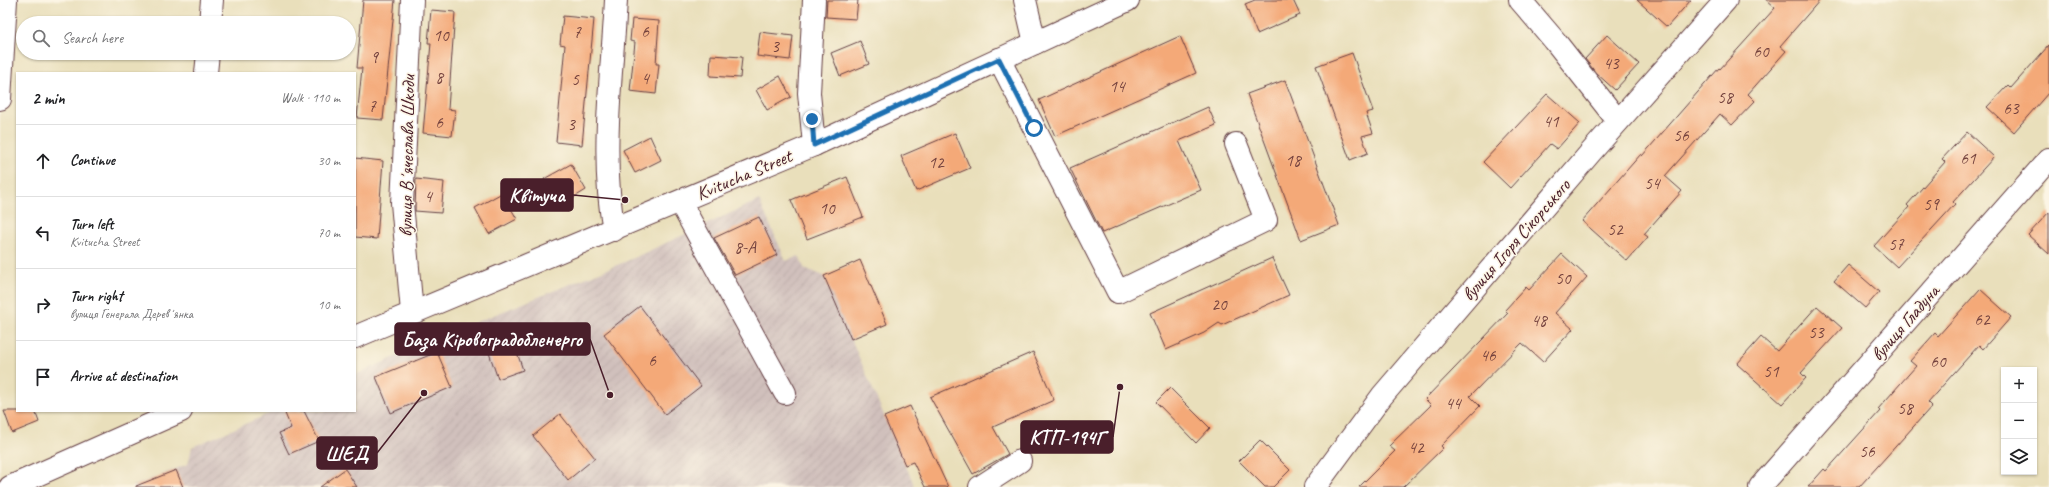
<!DOCTYPE html>
<meta charset="utf-8">
<style>
:root{--surface:#fff;--page:#f2f2f2;--text:#202124;--muted:#757577;--line:#e0e0e0}
body{margin:0;font-family:Caveat,sans-serif;background:var(--page);color:var(--text)}
.controls{position:absolute;right:12px;bottom:12px;display:grid;overflow:hidden;border-radius:0px;box-shadow:0 1px 3px #0004}
.controls button{width:36px;height:36px;display:grid;place-items:center;padding:0;border:0;border-bottom:1px solid var(--line);background:var(--surface);color:var(--text);font:20px sans-serif}
.stop{position:absolute;width:12px;height:12px;margin:-9px;border:3px solid #1f6fb2;border-radius:50%;background:#fff}
.stop.end{background:#1f6fb2;border-color:#fff;box-shadow:0 1px 4px #0008}
.list{margin:0;padding:0;list-style:none}
h2{display:flex;justify-content:space-between;align-items:center;height:52px;margin:0;padding:0 16px;font-size:17px}
h2 small{font-size:13px;font-weight:400;color:var(--muted)}
.list li{display:grid;grid-template-columns:26px 1fr auto;gap:12px;align-items:center;box-sizing:border-box;height:72px;padding:0 16px;border-top:1px solid var(--line)}
.list b{display:block;font-size:15px;white-space:nowrap}
.list p{margin:0;font-size:13px;white-space:nowrap;color:var(--muted)}
.list em{font-size:13px;font-style:normal;color:var(--muted)}
.icon{flex:none;width:22px;height:22px;fill:none;stroke:currentColor;stroke-width:2;stroke-linecap:round;stroke-linejoin:round}
.map{position:relative;flex:none;width:2049px;height:487px;overflow:hidden}
.search{position:absolute;background:var(--surface);box-shadow:0 1px 3px #0004;left:16px;top:16px;width:340px;height:44px;display:flex;align-items:center;gap:10px;box-sizing:border-box;padding:0 14px;border-radius:22px;color:var(--muted);font-size:15px}
.panel{position:absolute;background:var(--surface);box-shadow:0 1px 3px #0004;left:16px;top:72px;width:340px;height:340px;border-radius:0px}
.map>svg:first-child{display:block}
.industrial{fill:url(#industrial-furrows)}
.building{fill:#f4a978}
.lines{fill:none;stroke-linecap:round;stroke-linejoin:round}
.minor-casing{stroke:#623c41;stroke-width:24}
.minor{stroke:#fff;stroke-width:22}
.route{stroke:#1f6fb2;stroke-width:5}
.labels{text-anchor:middle;dominant-baseline:central;stroke-width:3;stroke-linejoin:round;paint-order:stroke}
.number-label{font-size:17px;fill:#74423e}
.street-label{font-size:19px;fill:#4a1f2b;stroke:#fcf5e5}
.leader{fill:none;stroke:#4a1f2b;stroke-width:1.5}
.callout-dot{fill:#4a1f2b;stroke:#fcf5e5;stroke-width:1.5}
.callout{fill:#4a1f2b;stroke:#4a1f2b;stroke-width:1.5}
.callout-label{font-size:20px;text-anchor:middle;font-weight:bold;fill:#fff}
</style>
<div class="map">
<svg width="2049" height="487" viewBox="0 0 2049 487">
<defs>
<pattern id="industrial-furrows" width="10" height="10" patternUnits="userSpaceOnUse"><rect width="10" height="10" fill="#d0c0bc"/><path d="M-1 1l2-2M0 10L10 0M9 11l2-2" fill="none" stroke="#b4a5a2"/></pattern>
</defs>
<rect width="100%" height="100%" fill="#fcf5e5"/>
<filter id="ink" filterUnits="userSpaceOnUse"><feTurbulence type="fractalNoise" baseFrequency=".025" numOctaves="2"/><feDisplacementMap in="SourceGraphic" scale="8" xChannelSelector="R" yChannelSelector="G"/><feConvolveMatrix kernelMatrix="1 2 1 2 8 2 1 2 1" color-interpolation-filters="sRGB"/></filter>
<filter id="wash" filterUnits="userSpaceOnUse"><feTurbulence type="fractalNoise" baseFrequency=".012" numOctaves="4" result="noise"/><feDisplacementMap in="SourceGraphic" scale="16" xChannelSelector="R" yChannelSelector="G"/><feGaussianBlur stdDeviation="0.9" result="paint"/><feColorMatrix in="noise" values="0 0 0 0 0 0 0 0 0 0 0 0 0 0 0 0 0 1.4 0 .05"/><feComposite in="paint" operator="in"/></filter>
<g filter="url(#wash)">
<rect width="100%" height="100%" fill="#e9dfbb"/>
<!-- industrial -->
<path class="industrial" d="M 759,200 L 786,261 L 799,256 L 804,268 L 824,276 L 915,487 L 131,487 L 188,464 L 192,447 L 275,411 L 355,411 L 355,375 L 447,334 L 627,261 Z"/>
<g id="blocks">
<!-- building -->
<g class="building">
<path d="M 363,0 L 395,0 L 383,120 L 357,118 L 362,68 L 357,68 Z"/>
<path d="M 827,0 L 858,0 L 856,19 L 826,17 Z"/>
<path d="M 1255,0 L 1293,0 L 1300,15 L 1257,34 L 1245,4 Z"/>
<path d="M 1637,0 L 1691,0 L 1667,27 Z"/>
<path d="M 1766,0 L 1820,0 L 1780,46 L 1786,51 L 1748,94 L 1755,101 L 1732,125 L 1720,114 L 1665,176 L 1682,191 L 1644,234 L 1648,237 L 1627,261 L 1582,221 L 1641,154 L 1642,156 L 1719,68 L 1720,69 L 1775,8 Z"/>
<path d="M 431,10 L 455,12 L 448,109 L 455,110 L 452,136 L 423,133 L 431,43 L 428,43 Z"/>
<path d="M 563,16 L 594,19 L 582,145 L 556,142 L 565,45 L 560,44 Z"/>
<path d="M 632,19 L 659,21 L 656,64 L 659,64 L 656,94 L 630,91 L 635,42 L 630,41 Z"/>
<path d="M 760,32 L 793,36 L 790,60 L 757,56 Z"/>
<path d="M 1607,35 L 1639,64 L 1615,90 L 1596,73 L 1585,59 Z"/>
<path d="M 1180,36 L 1196,73 L 1055,136 L 1039,100 Z"/>
<path d="M 860,41 L 869,64 L 840,76 L 831,53 Z"/>
<path d="M 2049,45 L 2049,92 L 2014,132 L 1987,107 L 2008,85 L 2011,88 Z"/>
<path d="M 1352,53 L 1373,111 L 1366,113 L 1373,133 L 1362,136 L 1368,153 L 1350,160 L 1316,66 Z"/>
<path d="M 711,55 L 742,57 L 740,78 L 710,76 Z"/>
<path d="M 780,76 L 791,97 L 767,110 L 756,90 Z"/>
<path d="M 1285,80 L 1339,225 L 1301,240 L 1247,94 Z"/>
<path d="M 1547,94 L 1580,123 L 1557,149 L 1550,144 L 1510,188 L 1483,162 Z"/>
<path d="M 1208,107 L 1216,125 L 1179,141 L 1201,190 L 1102,233 L 1070,168 Z"/>
<path d="M 1967,132 L 1994,157 L 1953,202 L 1955,204 L 1897,267 L 1874,246 L 1909,207 L 1907,205 L 1945,162 L 1942,159 Z"/>
<path d="M 955,133 L 970,168 L 916,191 L 901,156 Z"/>
<path d="M 650,136 L 661,160 L 635,173 L 623,150 Z"/>
<path d="M 355,158 L 383,161 L 377,239 L 355,237 Z"/>
<path d="M 571,164 L 586,190 L 560,206 L 544,179 Z"/>
<path d="M 847,177 L 863,217 L 807,239 L 791,200 Z"/>
<path d="M 416,179 L 444,182 L 441,213 L 415,211 Z"/>
<path d="M 502,193 L 517,219 L 489,234 L 475,208 Z"/>
<path d="M 2049,212 L 2049,254 L 2028,235 Z"/>
<path d="M 759,217 L 777,255 L 735,275 L 714,238 Z"/>
<path d="M 1562,254 L 1587,277 L 1555,313 L 1573,329 L 1543,362 L 1522,343 L 1470,396 L 1480,406 L 1441,446 L 1443,448 L 1403,487 L 1359,487 L 1395,451 L 1389,446 L 1431,405 L 1425,399 L 1508,313 L 1505,310 L 1526,287 L 1529,290 Z"/>
<path d="M 1272,258 L 1289,295 L 1222,325 L 1219,323 L 1204,333 L 1166,350 L 1150,313 Z"/>
<path d="M 860,260 L 887,324 L 851,339 L 824,276 Z"/>
<path d="M 1848,265 L 1879,292 L 1865,308 L 1834,281 Z"/>
<path d="M 1980,289 L 2011,317 L 1983,349 L 1979,345 L 1928,402 L 1932,406 L 1859,487 L 1808,487 L 1824,469 L 1826,471 L 1880,411 L 1878,409 L 1916,366 L 1910,361 L 1935,333 L 1938,336 Z"/>
<path d="M 640,306 L 701,386 L 665,414 L 604,334 Z"/>
<path d="M 1817,306 L 1842,328 L 1801,373 L 1806,378 L 1782,404 L 1737,364 L 1761,337 L 1777,351 Z"/>
<path d="M 511,335 L 523,370 L 498,379 L 486,344 Z"/>
<path d="M 437,352 L 452,387 L 391,413 L 376,377 Z"/>
<path d="M 1033,352 L 1054,400 L 993,427 L 1008,454 L 973,474 L 930,397 Z"/>
<path d="M 1170,388 L 1210,428 L 1196,443 L 1156,402 Z"/>
<path d="M 910,406 L 948,487 L 925,487 L 913,462 L 905,465 L 884,417 Z"/>
<path d="M 4,411 L 35,411 L 39,422 L 12,433 Z"/>
<path d="M 284,411 L 304,411 L 319,441 L 289,454 L 279,433 L 291,428 Z"/>
<path d="M 560,414 L 595,458 L 568,480 L 533,436 Z"/>
<path d="M 1260,440 L 1290,470 L 1273,487 L 1265,487 L 1239,461 Z"/>
<path d="M 345,469 L 357,487 L 320,487 Z"/>
<path d="M 176,470 L 183,487 L 136,487 L 136,486 Z"/>
</g>
</g>
</g>
<g filter="url(#ink)">
<use href="#blocks" fill-opacity="0" stroke="#623c41" stroke-width="1"/>
<g class="lines">
<!-- minor casing -->
<g class="minor-casing">
<g id="minor">
<path d="M 412,0 L 402,203 L 412,312"/>
<path d="M 1025,0 L 1035,43"/>
<path d="M 1520,0 L 1555,41 L 1618,121"/>
<path d="M 210,23 L 212,0"/>
<path d="M 999,59 L 1118,292 L 1266,220 L 1236,144"/>
<path d="M 206,73 L 208,53"/>
<path d="M 0,99 L 6,0"/>
<path d="M 814,145 L 809,93 L 814,0"/>
<path d="M 680,202 L 785,393"/>
<path d="M 614,230 C 600,156 612,75 616,0"/>
<path d="M 355,337 L 814,145 L 1128,0"/>
<path d="M 10,487 L 181,411"/>
<path d="M 980,487 L 1020,461"/>
<path d="M 1315,487 L 1382,396 L 1591,152 L 1726,0"/>
<path d="M 1760,487 L 2049,159"/>
</g>
</g>
<!-- minor -->
<use href="#minor" class="minor"/>
</g>
</g>
<g class="lines" filter="url(#ink)">
<!-- route -->
<path class="route" d="M 812,119 L 814,145 L 999,59 L 1034,128"/>
</g>
<g class="labels">
<!-- number labels -->
<g class="number-label">
<text x="645" y="31">6</text>
<text x="577" y="32">7</text>
<text x="441" y="35">10</text>
<text x="775" y="46">3</text>
<text x="1761" y="51">60</text>
<text x="374" y="57">9</text>
<text x="1611" y="63">43</text>
<text x="439" y="77">8</text>
<text x="645" y="78">4</text>
<text x="575" y="79">5</text>
<text x="1117" y="86">14</text>
<text x="1725" y="97">58</text>
<text x="372" y="106">7</text>
<text x="2011" y="108">63</text>
<text x="1551" y="121">41</text>
<text x="439" y="122">6</text>
<text x="571" y="124">3</text>
<text x="1681" y="135">56</text>
<text x="1968" y="158">61</text>
<text x="1293" y="160">18</text>
<text x="936" y="162">12</text>
<text x="1652" y="183">54</text>
<text x="428" y="196">4</text>
<text x="1931" y="204">59</text>
<text x="827" y="208">10</text>
<text x="1615" y="229">52</text>
<text x="1896" y="244">57</text>
<text x="745" y="247">8-А</text>
<text x="1563" y="278">50</text>
<text x="1219" y="304">20</text>
<text x="1982" y="319">62</text>
<text x="1539" y="320">48</text>
<text x="1816" y="332">53</text>
<text x="1488" y="355">46</text>
<text x="652" y="360">6</text>
<text x="1938" y="361">60</text>
<text x="1771" y="371">51</text>
<text x="1453" y="403">44</text>
<text x="1905" y="408">58</text>
<text x="1416" y="447">42</text>
<text x="1867" y="451">56</text>
</g>
<!-- street labels -->
<g class="street-label">
<text transform="translate(407 156) rotate(-89)">вулиця Вʼячеслава Шкоди</text>
<text transform="translate(744 175) rotate(-23)">Kvitucha Street</text>
<text transform="translate(1516 240) rotate(-49)">вулиця Ігоря Сікорського</text>
<text transform="translate(1905 323) rotate(-49)">вулиця Гладуна</text>
</g>
</g>
<!-- callouts -->
<path class="leader" d="M625 200L573 195M610 395L590 339M1120 387L1113 437M424 393L377 453"/>
<g class="callout-dot">
<circle cx="625" cy="200" r="4"/>
<circle cx="610" cy="395" r="4"/>
<circle cx="1120" cy="387" r="4"/>
<circle cx="424" cy="393" r="4"/>
</g>
<g class="callout">
<rect x="501" y="179" width="72" height="32" rx="4"/>
<rect x="395" y="323" width="195" height="32" rx="4"/>
<rect x="1021" y="421" width="92" height="32" rx="4"/>
<rect x="317" y="437" width="60" height="32" rx="4"/>
</g>
<g class="callout-label">
<text x="537" y="202">Квітуча</text>
<text x="492" y="346">База Кіровоградобленерго</text>
<text x="1067" y="444">КТП-194Г</text>
<text x="347" y="460">ШЕД</text>
</g>
</svg>
<div class="controls">
<button>+</button>
<button>−</button>
<button><svg class="icon" aria-label="layers" viewBox="0 0 24 24"><path d="M12 4l9 5-9 5-9-5zM3 14l9 5 9-5"/></svg></button>
</div>
<div class="stop" style="left:1034px;top:128px"></div>
<div class="stop end" style="left:812px;top:119px"></div>
<div class="search"><svg class="icon" aria-label="search" viewBox="0 0 24 24"><circle cx="10" cy="10" r="6"/><path d="M15 15l6 6"/></svg>Search here</div>
<section class="panel">
<h2>2 min<small>Walk · 110 m</small></h2>
<ul class="list">
<li><svg class="icon" aria-label="ahead" viewBox="0 0 24 24"><path d="M12 20V5M6 11l6-6 6 6"/></svg><div><b>Continue</b></div><em>30 m</em></li>
<li><svg class="icon" aria-label="left" viewBox="0 0 24 24"><path d="M17 20v-9H6M10 6l-5 5 5 5"/></svg><div><b>Turn left</b><p>Kvitucha Street</p></div><em>70 m</em></li>
<li><svg class="icon" aria-label="right" viewBox="0 0 24 24"><path d="M7 20v-9h11M14 6l5 5-5 5"/></svg><div><b>Turn right</b><p>вулиця Генерала Деревʼянка</p></div><em>10 m</em></li>
<li><svg class="icon" aria-label="arrive" viewBox="0 0 24 24"><path d="M6 21V4h12l-3 4 3 4H6"/></svg><div><b>Arrive at destination</b></div></li>
</ul>
</section>
</div>
